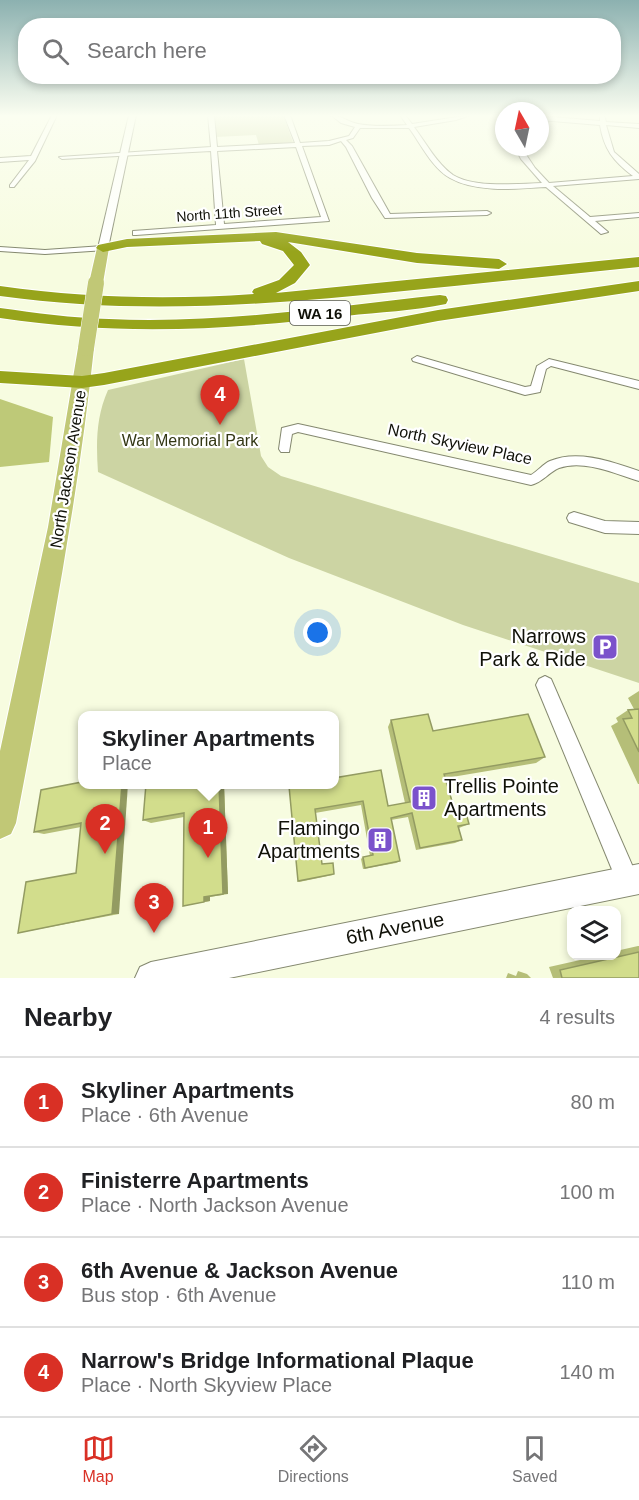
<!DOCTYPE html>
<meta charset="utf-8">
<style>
:root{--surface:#fff;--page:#f2f2f2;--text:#202124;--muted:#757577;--line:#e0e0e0;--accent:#d93025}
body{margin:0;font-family:Helvetica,sans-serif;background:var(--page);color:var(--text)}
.controls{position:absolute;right:18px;bottom:18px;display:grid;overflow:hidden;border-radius:12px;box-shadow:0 3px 9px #0003}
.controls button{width:54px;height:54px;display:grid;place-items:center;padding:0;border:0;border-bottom:2px solid var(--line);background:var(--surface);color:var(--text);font:30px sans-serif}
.compass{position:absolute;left:495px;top:102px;width:54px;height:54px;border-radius:50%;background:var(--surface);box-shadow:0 3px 9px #0003;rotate:351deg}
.you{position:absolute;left:318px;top:633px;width:21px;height:21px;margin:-15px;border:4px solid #fff;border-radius:50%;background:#1a73e8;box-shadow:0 0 0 9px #1a73e833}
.badge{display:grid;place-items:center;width:39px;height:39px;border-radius:50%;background:var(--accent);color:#fff;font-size:20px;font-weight:700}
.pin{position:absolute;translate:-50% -50px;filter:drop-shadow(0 2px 3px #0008)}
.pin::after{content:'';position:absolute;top:32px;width:21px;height:18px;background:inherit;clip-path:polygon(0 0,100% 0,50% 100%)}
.popup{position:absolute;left:78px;top:711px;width:261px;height:78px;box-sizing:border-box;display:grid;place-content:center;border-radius:12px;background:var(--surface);filter:drop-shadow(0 2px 4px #0005);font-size:20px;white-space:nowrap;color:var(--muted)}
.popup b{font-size:22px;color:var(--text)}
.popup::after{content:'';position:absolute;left:50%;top:100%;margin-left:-12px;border:12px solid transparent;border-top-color:var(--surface)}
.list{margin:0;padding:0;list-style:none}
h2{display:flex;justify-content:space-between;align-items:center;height:78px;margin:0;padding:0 24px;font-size:26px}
h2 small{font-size:20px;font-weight:400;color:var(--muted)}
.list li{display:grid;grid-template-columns:39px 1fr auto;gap:18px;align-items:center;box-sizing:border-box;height:90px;padding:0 24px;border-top:2px solid var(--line)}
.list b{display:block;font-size:22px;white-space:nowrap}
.list p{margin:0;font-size:20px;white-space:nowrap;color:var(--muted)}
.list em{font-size:20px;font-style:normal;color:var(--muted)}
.icon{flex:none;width:33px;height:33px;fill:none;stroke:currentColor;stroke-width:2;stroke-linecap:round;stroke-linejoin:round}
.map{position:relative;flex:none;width:639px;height:978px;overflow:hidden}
.search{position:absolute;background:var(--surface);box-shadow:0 3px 9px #0003;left:18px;right:18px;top:18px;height:66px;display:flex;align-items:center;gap:15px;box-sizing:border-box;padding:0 21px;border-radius:24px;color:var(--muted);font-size:22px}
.sheet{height:438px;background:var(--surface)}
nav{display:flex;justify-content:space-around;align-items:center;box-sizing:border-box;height:84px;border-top:2px solid var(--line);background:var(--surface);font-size:16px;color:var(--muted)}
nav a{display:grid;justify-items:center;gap:3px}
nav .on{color:var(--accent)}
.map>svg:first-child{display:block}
.green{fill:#ccd4a3}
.forest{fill:#bec978}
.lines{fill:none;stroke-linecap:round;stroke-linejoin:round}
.street-casing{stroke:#84886f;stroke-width:2}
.secondary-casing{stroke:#84886f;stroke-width:2}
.primary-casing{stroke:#fff;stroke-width:2}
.highway-casing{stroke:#fff;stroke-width:2}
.street{fill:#fff;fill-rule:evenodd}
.secondary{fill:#fff;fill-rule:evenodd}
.primary{fill:#c1c876;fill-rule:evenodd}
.highway{fill:#97a41b;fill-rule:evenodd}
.primary-bridge-casing{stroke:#fff;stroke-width:17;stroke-linecap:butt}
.primary-bridge{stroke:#c1c876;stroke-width:16}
.wall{fill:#b5be78}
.shaded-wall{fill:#939b62}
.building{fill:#d2dd8c;stroke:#939b62;stroke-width:1.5}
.labels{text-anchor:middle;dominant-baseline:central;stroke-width:4.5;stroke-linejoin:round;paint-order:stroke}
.far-street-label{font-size:14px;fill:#101108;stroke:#fff}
.shield{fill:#fff;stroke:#585852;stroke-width:1.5}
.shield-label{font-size:15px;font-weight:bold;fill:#101108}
.park-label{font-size:16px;fill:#333714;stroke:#fff}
.street-label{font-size:16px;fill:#101108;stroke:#fff}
.near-poi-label{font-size:20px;fill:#101108;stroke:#fff;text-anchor:end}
.near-street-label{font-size:20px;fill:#101108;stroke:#fff}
</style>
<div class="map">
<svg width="639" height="978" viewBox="0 0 639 978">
<rect width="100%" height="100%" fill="#f7fce0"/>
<!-- green -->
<g class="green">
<path d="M 214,115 L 283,115 L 293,142 L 259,145 L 256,135 L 215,137 Z"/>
<path d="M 244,359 L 261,456 L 268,467 L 281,476 L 639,583 L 639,683 L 463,625 L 289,558 L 98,472 C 96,443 96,417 108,390 Z"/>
</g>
<!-- forest -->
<path class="forest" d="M 0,399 L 53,417 L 49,462 L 0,467 Z"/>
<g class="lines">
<!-- street casing -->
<g class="street-casing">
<g id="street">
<path d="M 52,115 L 57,115 L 35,161 L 14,187 L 10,187 L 10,185 L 29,160 L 0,162 L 0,158 L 31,156 Z"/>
<path d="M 208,115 L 214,115 L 217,147 L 295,143 L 284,115 L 290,115 L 300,143 L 329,141 L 349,136 L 355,127 L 341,123 L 331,115 C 340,115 348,122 358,124 C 374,127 391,126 407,125 L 400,115 L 405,115 L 412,124 L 470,115 L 456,120 L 414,127 C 426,143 437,164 453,175 C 474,188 517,184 542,183 L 521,159 L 515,147 L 521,147 L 535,168 L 549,183 L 633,176 C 613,161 604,149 600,125 L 540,120 L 540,116 L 600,121 L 600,115 L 604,115 L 606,122 L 639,124 L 639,128 L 606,125 L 614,152 L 639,174 L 639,179 L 553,186 L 590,217 L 639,213 L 639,217 L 595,221 L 608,232 L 601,234 L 546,187 C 517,189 476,193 450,178 C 432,168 421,144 409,128 L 360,128 L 353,138 L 346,140 L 352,146 L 390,214 L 487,211 L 491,213 L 487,215 L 385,218 L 372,198 L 346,147 L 341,141 L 329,145 L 302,146 L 329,221 L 136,235 L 133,235 L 133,231 L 216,225 L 211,151 L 62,159 L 59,157 L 211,147 ZM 296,147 L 321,217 L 224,224 L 217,151 Z"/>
<path d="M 103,246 L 107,248 L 106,250 L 45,254 L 0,251 L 0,247 L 45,250 Z"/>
<path d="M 417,356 L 525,387 L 531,386 L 537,366 L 549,359 L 639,381 L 639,389 L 551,366 L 546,369 L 540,392 L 525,395 L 413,361 L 412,359 Z"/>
<path d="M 298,424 L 531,475 C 538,471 543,464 550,461 C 578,449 612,462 639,471 L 639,481 C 616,474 584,459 559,468 C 549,472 543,482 531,485 L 298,432 L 292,434 L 289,452 L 281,452 L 279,449 L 282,428 Z"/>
<path d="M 574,512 L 605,521 L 639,522 L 639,534 L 605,533 L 569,522 L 567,518 L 569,514 Z"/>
<path d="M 545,676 L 551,679 L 639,881 L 636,889 L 628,892 L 620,889 L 536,685 L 539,679 Z"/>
</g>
</g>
<!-- secondary casing -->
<g class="secondary-casing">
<g id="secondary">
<path d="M 129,115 L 136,115 L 108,248 L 103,251 L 98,248 Z"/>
<path d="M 639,864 L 639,894 L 229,978 L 135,978 L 140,967 L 151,962 Z"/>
</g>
</g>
<!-- primary casing -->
<g class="primary-casing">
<g id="primary">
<path d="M 103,244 L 109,248 L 103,283 L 96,287 L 89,283 L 97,248 Z"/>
<path d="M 86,343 L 94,348 C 77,508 46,665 16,823 L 11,834 L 0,839 L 0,751 L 48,527 L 78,348 Z"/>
</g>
</g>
<!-- highway casing -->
<g class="highway-casing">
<g id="highway">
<path d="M 276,232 L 417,253 L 499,259 L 507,264 L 499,269 L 417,263 L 288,242 L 301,252 L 310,265 L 295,283 L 276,293 L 639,257 L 639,267 C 561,275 482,283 404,291 C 268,305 135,315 0,296 L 0,286 C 85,298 168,300 254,294 L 252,292 L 254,289 L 279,280 L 294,265 L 283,251 L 262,244 L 260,241 L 127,247 L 103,252 L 96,248 L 98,245 L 127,239 Z"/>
<path d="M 639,281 L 639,291 L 438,321 L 104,385 L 82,388 L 0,383 L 0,371 L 82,376 L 104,373 L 438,310 Z"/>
<path d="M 440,295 L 446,296 L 448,300 L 446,304 C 414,311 379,312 346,316 C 226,330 120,336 0,318 L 0,308 C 36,313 72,318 109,319 C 219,324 330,307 440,295 Z"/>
</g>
</g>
<!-- street -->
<use href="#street" class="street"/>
<!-- secondary -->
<use href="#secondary" class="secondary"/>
<!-- primary -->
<use href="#primary" class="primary"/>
<!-- highway -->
<use href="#highway" class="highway"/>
<!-- primary-bridge casing -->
<g class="primary-bridge-casing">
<path id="primary-bridge" d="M 86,348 L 96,283"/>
</g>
<!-- primary-bridge -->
<use href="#primary-bridge" class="primary-bridge"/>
</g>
<!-- wall -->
<g class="wall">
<path d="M 639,691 L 639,784 L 638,784 L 611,726 L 618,722 L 616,718 L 628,710 L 634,709 L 628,698 Z"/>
<path d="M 391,720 L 545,757 L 536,763 L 446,778 L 456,815 L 469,824 L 459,828 L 462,840 L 455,843 L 416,850 L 408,817 L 391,820 L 400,861 L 396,863 L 363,869 L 361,859 L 363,857 L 370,856 L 361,805 L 315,813 L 322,864 L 334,874 L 333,875 L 299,882 L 298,881 L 289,786 L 388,806 L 405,803 L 388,727 Z"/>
<path d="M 82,782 L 119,914 L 18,933 L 76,873 L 81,827 L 44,834 L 34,832 Z"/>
<path d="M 224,784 L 228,894 L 210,897 L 210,901 L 183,906 L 184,817 L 151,823 L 143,820 Z"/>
<path d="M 638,946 L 639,946 L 639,978 L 553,978 L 549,967 L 598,956 L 616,956 L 616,951 Z"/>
<path d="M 518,971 L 527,974 L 531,978 L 506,978 L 508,973 L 516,976 Z"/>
</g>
<!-- shaded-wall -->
<g class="shaded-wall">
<path d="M 122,784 L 128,784 L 119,914 L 112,914 Z"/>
<path d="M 219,784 L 224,784 L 228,894 L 223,894 Z"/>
<path d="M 204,897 L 210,897 L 210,901 L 204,902 Z"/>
</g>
<!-- building -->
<g class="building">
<path d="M 639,709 L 639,752 L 623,719 L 632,718 L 628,710 Z"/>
<path d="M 428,714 L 433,731 L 528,714 L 545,757 L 444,774 L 456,815 L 466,813 L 469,824 L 458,826 L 462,840 L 420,848 L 412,813 L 391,818 L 400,861 L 365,868 L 363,857 L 373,855 L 363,801 L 315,809 L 322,864 L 333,863 L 334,874 L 298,881 L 289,786 L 299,784 L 334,784 L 334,778 L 381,770 L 388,806 L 410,802 L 391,720 Z"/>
<path d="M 82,782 L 82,784 L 122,784 L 112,914 L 18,933 L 26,882 L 76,873 L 81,823 L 34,832 L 41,790 Z"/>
<path d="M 146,784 L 219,784 L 223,894 L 204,897 L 204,902 L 183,906 L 184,813 L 143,820 Z"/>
<path d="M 639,952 L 639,978 L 562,978 L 560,970 Z"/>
</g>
<!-- sky -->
<linearGradient id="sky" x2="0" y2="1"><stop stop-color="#8cb1b0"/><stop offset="0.46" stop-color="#fbfef1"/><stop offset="1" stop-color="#fbfef1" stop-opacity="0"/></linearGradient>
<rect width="639" height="252" fill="url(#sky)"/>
<!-- icons -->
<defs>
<g id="parking-square" transform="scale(1.35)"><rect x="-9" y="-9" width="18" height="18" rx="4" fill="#7b52cb" stroke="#fff"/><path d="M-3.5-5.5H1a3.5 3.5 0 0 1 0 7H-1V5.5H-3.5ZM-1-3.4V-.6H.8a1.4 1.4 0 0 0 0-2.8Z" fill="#fff"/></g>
<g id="building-square" transform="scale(1.35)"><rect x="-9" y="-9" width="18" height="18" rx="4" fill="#7b52cb" stroke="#fff"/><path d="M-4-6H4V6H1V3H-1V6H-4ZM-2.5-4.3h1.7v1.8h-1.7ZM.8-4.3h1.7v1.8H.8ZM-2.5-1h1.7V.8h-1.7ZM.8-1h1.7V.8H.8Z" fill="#fff"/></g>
</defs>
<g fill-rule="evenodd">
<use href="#parking-square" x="605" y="647"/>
<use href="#building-square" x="424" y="798"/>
<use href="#building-square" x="380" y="840"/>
</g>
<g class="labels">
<!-- far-street labels -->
<g class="far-street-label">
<text transform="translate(229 213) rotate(-4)">North 11th Street</text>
</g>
<!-- shield labels -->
<rect class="shield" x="290" y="301" width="60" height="24" rx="4.5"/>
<g class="shield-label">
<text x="320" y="313">WA 16</text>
</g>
<!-- park labels -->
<g class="park-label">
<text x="190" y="440">War Memorial Park</text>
</g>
<!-- street labels -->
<g class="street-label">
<text transform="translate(460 444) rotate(12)">North Skyview Place</text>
<text transform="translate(68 469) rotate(-81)">North Jackson Avenue</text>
</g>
<!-- near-poi labels -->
<g class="near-poi-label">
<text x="586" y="636">Narrows<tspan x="586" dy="23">Park &amp; Ride</tspan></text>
<text x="444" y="786" text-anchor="start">Trellis Pointe<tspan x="444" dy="23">Apartments</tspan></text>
<text x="360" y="828">Flamingo<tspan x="360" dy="23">Apartments</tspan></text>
</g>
<!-- near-street labels -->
<g class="near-street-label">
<text transform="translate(395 928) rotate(-11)">6th Avenue</text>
</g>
</g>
</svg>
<div class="controls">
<button><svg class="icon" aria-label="layers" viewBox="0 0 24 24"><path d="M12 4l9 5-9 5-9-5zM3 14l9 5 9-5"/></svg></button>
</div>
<svg class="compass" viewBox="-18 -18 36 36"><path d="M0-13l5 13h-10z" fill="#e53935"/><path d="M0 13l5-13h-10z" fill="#757577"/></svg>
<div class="you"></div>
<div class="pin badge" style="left:208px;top:858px">1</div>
<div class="popup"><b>Skyliner Apartments</b>Place</div>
<div class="pin badge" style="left:105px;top:854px">2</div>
<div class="pin badge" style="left:154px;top:933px">3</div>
<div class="pin badge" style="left:220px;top:425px">4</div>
<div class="search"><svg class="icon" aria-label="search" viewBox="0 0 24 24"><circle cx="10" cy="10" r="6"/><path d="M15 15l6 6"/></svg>Search here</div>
</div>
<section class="sheet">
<h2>Nearby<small>4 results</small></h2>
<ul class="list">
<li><span class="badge">1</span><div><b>Skyliner Apartments</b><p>Place · 6th Avenue</p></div><em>80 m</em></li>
<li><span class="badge">2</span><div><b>Finisterre Apartments</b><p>Place · North Jackson Avenue</p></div><em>100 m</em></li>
<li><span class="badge">3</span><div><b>6th Avenue &amp; Jackson Avenue</b><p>Bus stop · 6th Avenue</p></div><em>110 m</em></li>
<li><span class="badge">4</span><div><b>Narrow's Bridge Informational Plaque</b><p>Place · North Skyview Place</p></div><em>140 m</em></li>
</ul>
</section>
<nav>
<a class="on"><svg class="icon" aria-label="map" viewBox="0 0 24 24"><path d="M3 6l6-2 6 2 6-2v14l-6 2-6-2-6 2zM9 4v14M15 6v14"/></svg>Map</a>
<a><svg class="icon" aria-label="directions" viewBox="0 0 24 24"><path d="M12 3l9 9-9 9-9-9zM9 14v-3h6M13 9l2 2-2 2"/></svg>Directions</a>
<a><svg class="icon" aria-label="saved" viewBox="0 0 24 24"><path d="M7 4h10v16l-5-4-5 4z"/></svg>Saved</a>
</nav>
